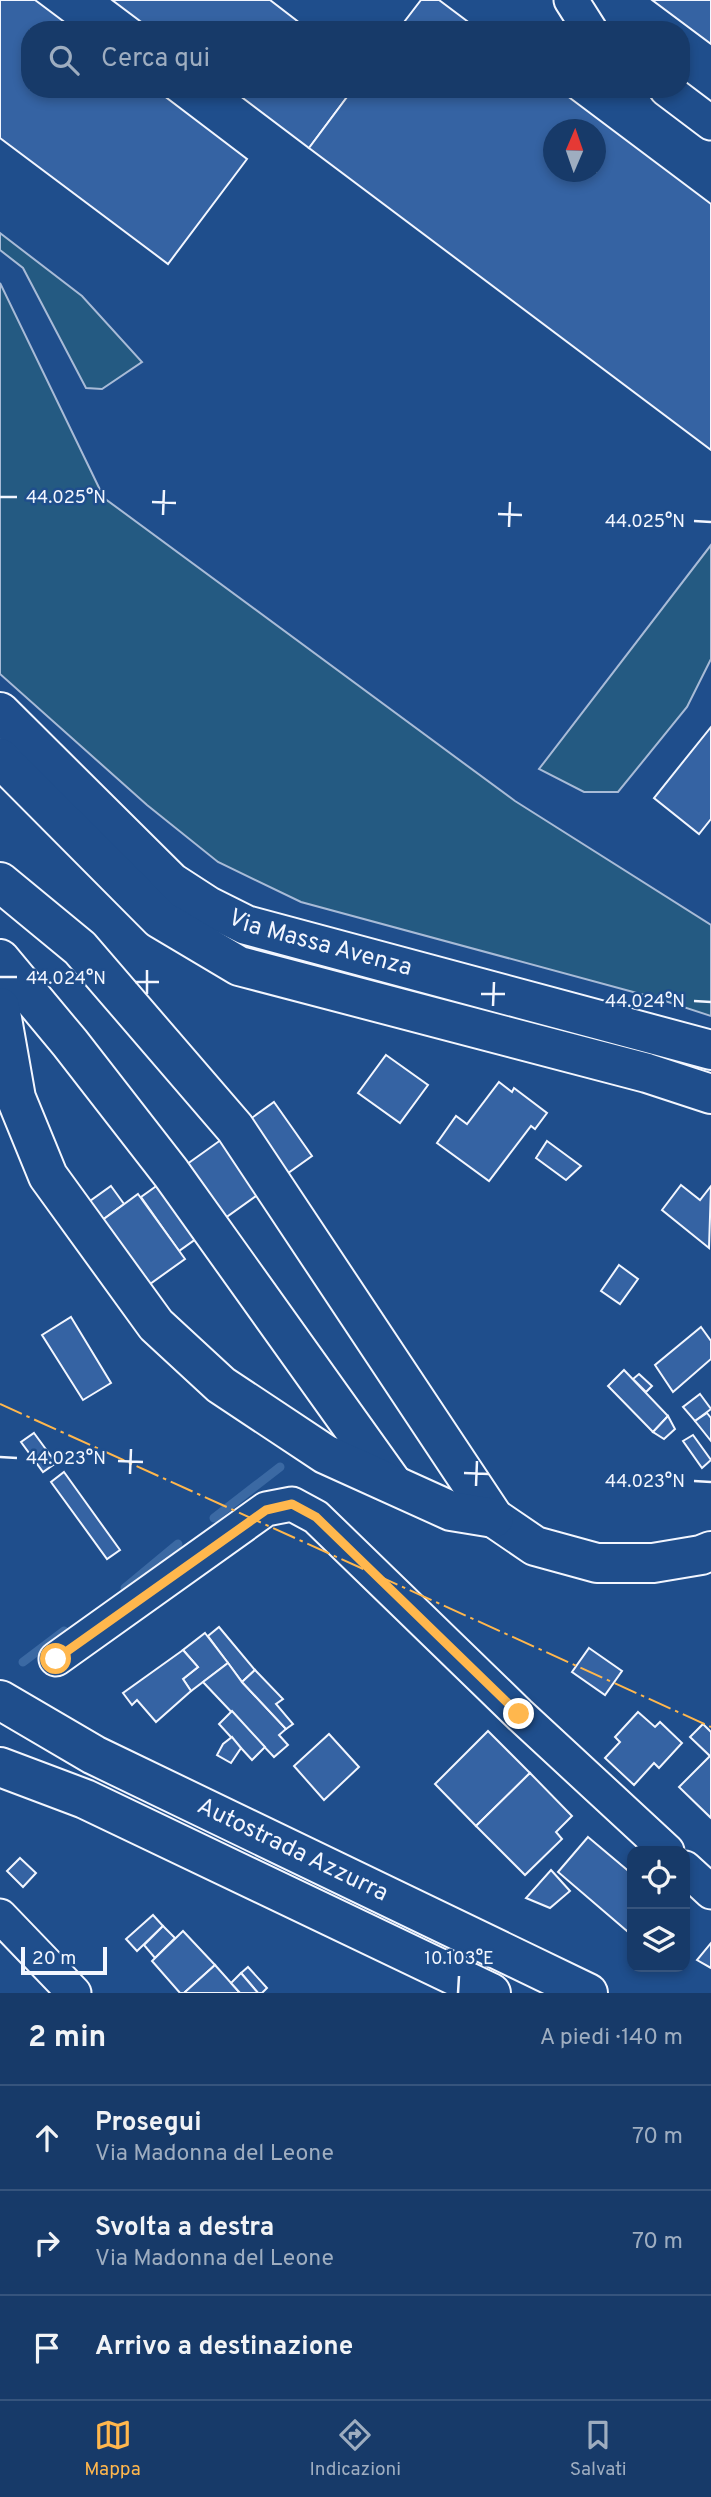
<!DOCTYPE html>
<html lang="it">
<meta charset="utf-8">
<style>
:root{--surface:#173a69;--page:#20416f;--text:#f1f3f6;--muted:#9eadc0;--line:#36547d;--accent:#ffb74d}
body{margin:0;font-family:Overpass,sans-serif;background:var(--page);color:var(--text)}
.controls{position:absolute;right:21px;bottom:21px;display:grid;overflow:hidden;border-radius:14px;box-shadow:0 4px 10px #0003}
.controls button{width:63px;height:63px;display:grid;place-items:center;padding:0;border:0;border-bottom:2px solid var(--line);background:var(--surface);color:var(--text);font:35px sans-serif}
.compass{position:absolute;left:543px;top:119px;width:63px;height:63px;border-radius:50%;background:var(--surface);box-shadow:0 4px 10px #0003;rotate:2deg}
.scale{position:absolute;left:21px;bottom:18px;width:86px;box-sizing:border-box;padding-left:7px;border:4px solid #f2f6ff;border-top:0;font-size:19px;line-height:24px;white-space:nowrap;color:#f2f6ff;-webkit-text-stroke:5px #1f4e8c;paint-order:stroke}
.stop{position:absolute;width:21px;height:21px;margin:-16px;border:5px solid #ffb74d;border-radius:50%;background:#fff}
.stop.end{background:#ffb74d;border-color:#fff;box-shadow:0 2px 7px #0008}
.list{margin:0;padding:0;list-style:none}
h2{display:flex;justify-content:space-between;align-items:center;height:91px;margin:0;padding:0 28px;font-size:30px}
h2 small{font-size:23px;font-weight:400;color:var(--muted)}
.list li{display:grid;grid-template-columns:46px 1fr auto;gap:21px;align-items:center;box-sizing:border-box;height:105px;padding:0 28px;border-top:2px solid var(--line)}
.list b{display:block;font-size:26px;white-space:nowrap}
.list p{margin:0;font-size:23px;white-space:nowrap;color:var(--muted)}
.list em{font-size:23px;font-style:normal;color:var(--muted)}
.icon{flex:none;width:38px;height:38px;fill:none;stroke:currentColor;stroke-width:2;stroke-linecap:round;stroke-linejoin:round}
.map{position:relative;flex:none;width:711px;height:1993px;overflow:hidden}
.search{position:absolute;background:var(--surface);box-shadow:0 4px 10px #0003;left:21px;right:21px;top:21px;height:77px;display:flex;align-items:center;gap:18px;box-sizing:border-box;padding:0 24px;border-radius:28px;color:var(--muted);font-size:26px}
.sheet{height:406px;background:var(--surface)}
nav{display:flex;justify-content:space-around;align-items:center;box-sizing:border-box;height:98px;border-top:2px solid var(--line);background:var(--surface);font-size:19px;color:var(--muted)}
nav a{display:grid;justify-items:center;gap:4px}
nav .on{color:var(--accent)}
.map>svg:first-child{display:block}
.green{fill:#245a82;stroke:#a8bbd7;stroke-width:2}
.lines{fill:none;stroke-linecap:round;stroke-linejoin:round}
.stream{stroke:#3b69a3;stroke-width:9}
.building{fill:#3563a3;stroke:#f2f6ff;stroke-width:2;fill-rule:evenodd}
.minor-casing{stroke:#f2f6ff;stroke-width:37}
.major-casing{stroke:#f2f6ff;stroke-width:42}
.highway-casing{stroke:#f2f6ff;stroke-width:42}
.minor{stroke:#1f4e8c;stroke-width:33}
.major{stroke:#1f4e8c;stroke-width:38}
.highway{stroke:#1f4e8c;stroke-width:38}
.power{stroke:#ffb74d;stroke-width:2;stroke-dasharray:24 5 3.5 5;stroke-linecap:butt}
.route{stroke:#ffb74d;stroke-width:9}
.ticks{fill:none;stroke:#f2f6ff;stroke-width:2.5}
.labels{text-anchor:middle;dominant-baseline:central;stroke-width:5;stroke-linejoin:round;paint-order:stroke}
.street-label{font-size:24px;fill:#f2f6ff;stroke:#1f4e8c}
.ticks-label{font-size:18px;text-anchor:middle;fill:#f2f6ff;stroke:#1f4e8c;stroke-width:5;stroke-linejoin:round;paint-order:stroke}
</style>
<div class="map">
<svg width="711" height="1993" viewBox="0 0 711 1993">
<rect width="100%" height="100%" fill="#1f4e8c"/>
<!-- green -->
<g class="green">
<path d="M 0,233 L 82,296 L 142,362 L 102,389 L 86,388 L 23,268 L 0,250 Z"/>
<path d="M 0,283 L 104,498 L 515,801 L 711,925 L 711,1016 L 659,999 L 301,902 L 218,862 L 147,805 L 0,674 Z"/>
<path d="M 711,545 L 711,659 L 687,707 L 618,792 L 584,792 L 539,769 Z"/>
</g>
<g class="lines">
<!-- stream -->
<g class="stream">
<path d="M 214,1518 L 280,1467"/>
<path d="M 125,1588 L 178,1544"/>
<path d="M 23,1662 L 64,1631"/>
</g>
</g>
<!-- building -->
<g class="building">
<path d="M 0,0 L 35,0 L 75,30 L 30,30 L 30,89 L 155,89 L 247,159 L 168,264 L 0,138 Z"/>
<path d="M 112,0 L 270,0 L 309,30 L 152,30 Z"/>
<path d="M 421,0 L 439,0 L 479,30 L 398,30 Z"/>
<path d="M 652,0 L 711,0 L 711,44 Z"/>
<path d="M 231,89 L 353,89 L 309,148 Z"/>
<path d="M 353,89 L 558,89 L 711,204 L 711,450 L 309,148 ZM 554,130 L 596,130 L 596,172 L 554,172 Z"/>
<path d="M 711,727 L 711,819 L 699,834 L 654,798 Z"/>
<path d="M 386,1055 L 428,1085 L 400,1123 L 358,1093 Z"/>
<path d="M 499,1082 L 512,1092 L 514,1088 L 547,1113 L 535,1129 L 531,1126 L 489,1181 L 437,1143 L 456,1116 L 467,1124 Z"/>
<path d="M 274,1102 L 312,1156 L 179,1251 L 141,1197 Z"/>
<path d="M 547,1141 L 581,1166 L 566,1180 L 536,1158 Z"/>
<path d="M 681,1185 L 700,1200 L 711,1186 L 709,1248 L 662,1210 Z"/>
<path d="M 111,1186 L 124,1204 L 97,1224 L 83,1206 Z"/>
<path d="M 138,1194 L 185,1259 L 143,1289 L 97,1224 Z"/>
<path d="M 619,1265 L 638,1279 L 620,1304 L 601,1291 Z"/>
<path d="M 71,1317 L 111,1383 L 83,1400 L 42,1335 Z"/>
<path d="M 701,1327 L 711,1341 L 711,1359 L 673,1392 L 655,1365 Z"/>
<path d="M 624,1370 L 668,1416 L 653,1432 L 608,1386 Z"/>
<path d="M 639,1374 L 652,1386 L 646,1392 L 633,1379 Z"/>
<path d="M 700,1394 L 711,1409 L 695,1421 L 683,1407 Z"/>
<path d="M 707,1413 L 711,1418 L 711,1441 L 695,1421 Z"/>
<path d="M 668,1416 L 675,1429 L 664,1439 L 653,1432 Z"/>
<path d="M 34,1433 L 56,1463 L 43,1472 L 21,1442 Z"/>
<path d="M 693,1435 L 711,1460 L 702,1468 L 683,1441 Z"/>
<path d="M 64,1472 L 120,1550 L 107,1559 L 51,1482 Z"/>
<path d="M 219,1627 L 255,1670 L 242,1682 L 208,1636 Z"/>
<path d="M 205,1633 L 228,1663 L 191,1691 L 183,1679 L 198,1667 L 183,1650 Z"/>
<path d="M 589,1648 L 622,1671 L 605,1695 L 572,1672 Z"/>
<path d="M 183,1650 L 198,1667 L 183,1679 L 191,1691 L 156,1722 L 137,1700 L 132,1705 L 123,1693 Z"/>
<path d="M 228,1663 L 242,1682 L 286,1729 L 279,1735 L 288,1745 L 274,1757 L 203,1682 Z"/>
<path d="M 255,1670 L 283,1699 L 276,1704 L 293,1724 L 286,1729 L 242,1682 Z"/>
<path d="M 232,1711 L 265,1747 L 252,1760 L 219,1724 Z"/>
<path d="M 638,1712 L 655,1727 L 660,1722 L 682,1743 L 659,1768 L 654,1763 L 634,1785 L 605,1758 L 620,1742 L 615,1737 Z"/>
<path d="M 703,1724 L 711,1732 L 711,1757 L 690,1737 Z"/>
<path d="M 488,1731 L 530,1773 L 476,1826 L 435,1784 Z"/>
<path d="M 329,1734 L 359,1767 L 324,1800 L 294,1766 Z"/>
<path d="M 232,1737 L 241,1748 L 231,1763 L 217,1755 L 223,1744 Z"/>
<path d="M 710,1756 L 711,1757 L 711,1818 L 679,1787 Z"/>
<path d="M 530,1773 L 572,1816 L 556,1832 L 562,1839 L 525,1875 L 476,1826 Z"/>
<path d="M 588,1837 L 632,1874 L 632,1924 L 627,1931 L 558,1872 Z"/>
<path d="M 20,1858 L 36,1873 L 23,1887 L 7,1871 Z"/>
<path d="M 551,1870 L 570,1891 L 550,1908 L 526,1898 Z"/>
<path d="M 153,1915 L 163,1926 L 137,1951 L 126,1939 Z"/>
<path d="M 163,1926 L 175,1938 L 155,1958 L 144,1945 Z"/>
<path d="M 183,1931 L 215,1965 L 184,1993 L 180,1993 L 152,1961 Z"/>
<path d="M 711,1943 L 711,1968 L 697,1960 Z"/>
<path d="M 215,1965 L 240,1993 L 184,1993 Z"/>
<path d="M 248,1967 L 267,1988 L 262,1993 L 258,1993 L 241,1973 Z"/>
<path d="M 241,1973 L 258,1993 L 240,1993 L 231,1983 Z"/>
</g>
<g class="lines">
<!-- minor casing -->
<g class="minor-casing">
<g id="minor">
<path d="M 571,0 L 590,30"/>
<path d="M 666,89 L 711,123"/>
<path d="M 56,1659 L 266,1509 L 292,1504 L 316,1517 L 519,1714 L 667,1851"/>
<path d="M 685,1868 L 711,1892"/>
<path d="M 0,1916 L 74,1993"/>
</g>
</g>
<!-- major casing -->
<g class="major-casing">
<g id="major">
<path id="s1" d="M 0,712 L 171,882 L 208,906 L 246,925 L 711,1050"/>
<path d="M 0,758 L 160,919 L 239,966 L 647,1073 L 711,1094"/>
</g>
</g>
<!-- highway casing -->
<g class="highway-casing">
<g id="highway">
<path d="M 0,882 L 80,948 L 235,1128 L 494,1518 L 535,1546 L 597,1563 L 653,1563 L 701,1555 L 711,1551"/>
<path d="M 0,959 L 70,1043 L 171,1173 L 393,1484"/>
<path d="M 0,1007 L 16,1098 L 48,1176 L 156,1325 L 221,1385 L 325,1454 L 451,1511 L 494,1518"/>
<path id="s2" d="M 0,1700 L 94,1755 L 588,1993"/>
<path d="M 0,1767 L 85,1799 L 491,1993"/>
</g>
</g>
<!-- minor -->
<use href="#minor" class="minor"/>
<!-- major -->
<use href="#major" class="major"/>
<!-- highway -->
<use href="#highway" class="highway"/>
<!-- power -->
<path class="power" d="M 0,1404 L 711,1727"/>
</g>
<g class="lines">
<!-- route -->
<path class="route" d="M 56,1659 L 266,1510 L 292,1504 L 316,1517 L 519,1714"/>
</g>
<!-- ticks -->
<path class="ticks" d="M 0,497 L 17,497M 152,502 L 176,503M 498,514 L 522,515M 163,515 L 164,490M 694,521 L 711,522M 509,527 L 510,502M 0,977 L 17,977M 135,982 L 159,982M 147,994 L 147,970M 481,994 L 505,994M 694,1001 L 711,1002M 493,1006 L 494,982M 0,1457 L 17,1458M 118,1461 L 143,1462M 464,1473 L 489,1474M 130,1474 L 131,1449M 694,1481 L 711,1482M 476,1486 L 477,1461M 458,1993 L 459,1976"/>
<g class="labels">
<!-- street labels -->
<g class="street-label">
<text stroke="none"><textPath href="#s1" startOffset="404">Via Massa Avenza</textPath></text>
<text stroke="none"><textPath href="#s2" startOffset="329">Autostrada Azzurra</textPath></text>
</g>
</g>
<g class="ticks-label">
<text x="66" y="503">44.025°N</text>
<text x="645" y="527">44.025°N</text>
<text x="66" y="984">44.024°N</text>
<text x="645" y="1007">44.024°N</text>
<text x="66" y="1464">44.023°N</text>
<text x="645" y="1487">44.023°N</text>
<text x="459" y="1964">10.103°E</text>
</g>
</svg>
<div class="controls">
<button><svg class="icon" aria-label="locate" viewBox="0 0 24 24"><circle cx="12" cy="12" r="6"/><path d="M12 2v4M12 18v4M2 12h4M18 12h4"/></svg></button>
<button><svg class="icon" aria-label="layers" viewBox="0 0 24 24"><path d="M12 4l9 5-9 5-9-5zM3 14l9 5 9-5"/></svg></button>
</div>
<svg class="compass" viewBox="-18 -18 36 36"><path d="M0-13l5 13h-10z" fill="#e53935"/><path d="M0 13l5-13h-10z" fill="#9eadc0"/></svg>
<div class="scale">20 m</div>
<div class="stop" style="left:56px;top:1659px"></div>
<div class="stop end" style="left:519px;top:1714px"></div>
<div class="search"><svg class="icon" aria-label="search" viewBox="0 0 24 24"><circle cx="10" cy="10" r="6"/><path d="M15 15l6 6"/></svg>Cerca qui</div>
</div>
<section class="sheet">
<h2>2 min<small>A piedi · 140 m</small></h2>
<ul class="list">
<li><svg class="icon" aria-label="ahead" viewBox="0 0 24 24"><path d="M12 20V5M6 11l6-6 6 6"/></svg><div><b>Prosegui</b><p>Via Madonna del Leone</p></div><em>70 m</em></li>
<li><svg class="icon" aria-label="right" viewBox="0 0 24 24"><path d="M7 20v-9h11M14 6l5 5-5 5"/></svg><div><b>Svolta a destra</b><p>Via Madonna del Leone</p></div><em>70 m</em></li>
<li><svg class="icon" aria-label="arrive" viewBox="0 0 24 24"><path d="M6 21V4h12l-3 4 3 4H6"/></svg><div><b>Arrivo a destinazione</b></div></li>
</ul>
</section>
<nav>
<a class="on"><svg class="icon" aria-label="map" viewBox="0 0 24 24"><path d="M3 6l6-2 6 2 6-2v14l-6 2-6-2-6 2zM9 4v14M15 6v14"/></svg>Mappa</a>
<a><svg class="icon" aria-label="directions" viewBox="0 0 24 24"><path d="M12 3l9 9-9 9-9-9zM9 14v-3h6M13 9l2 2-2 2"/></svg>Indicazioni</a>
<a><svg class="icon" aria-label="saved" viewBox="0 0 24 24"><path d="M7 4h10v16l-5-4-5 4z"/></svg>Salvati</a>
</nav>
